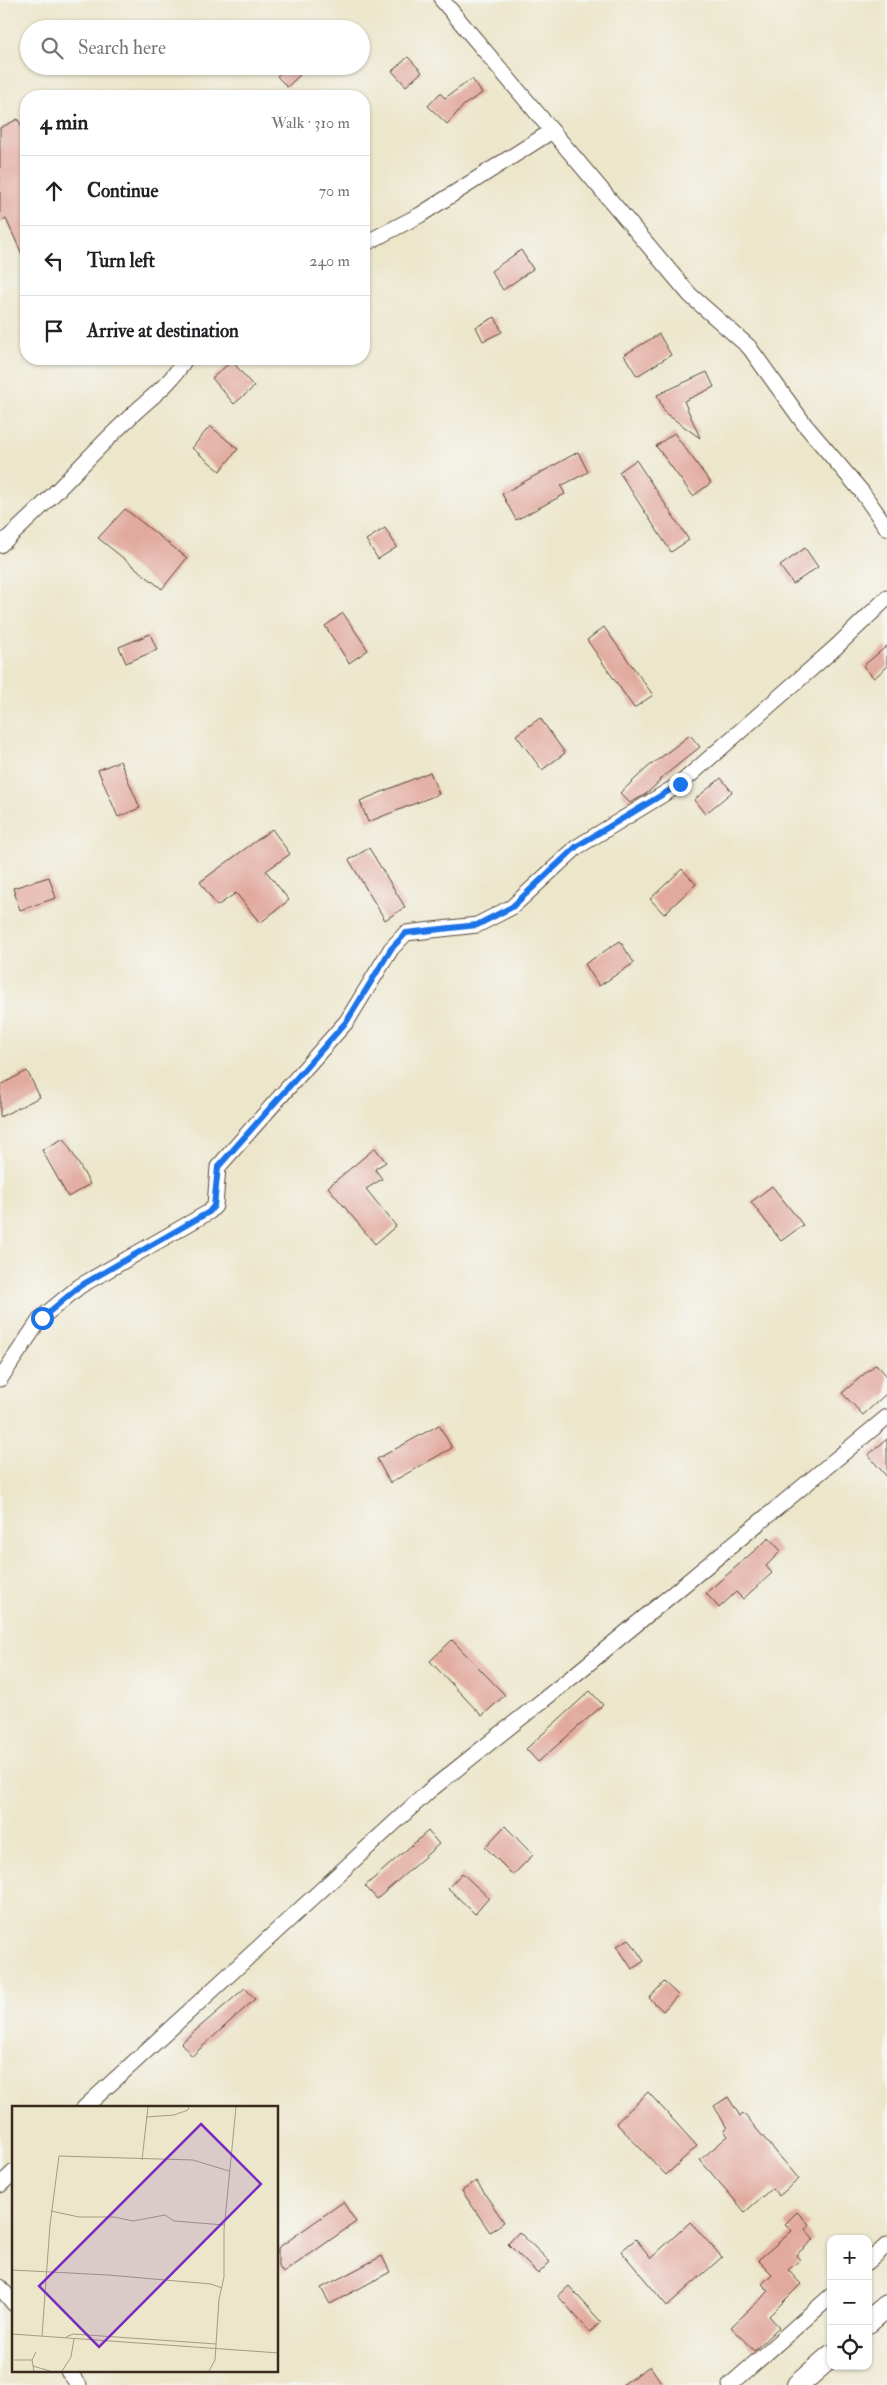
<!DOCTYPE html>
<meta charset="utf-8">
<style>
:root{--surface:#fff;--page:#f6f6f6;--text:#202124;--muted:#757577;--line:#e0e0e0}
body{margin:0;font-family:"IM FELL Double Pica",serif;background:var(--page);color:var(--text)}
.controls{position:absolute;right:15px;bottom:15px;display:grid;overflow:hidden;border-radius:10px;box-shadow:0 1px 4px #0004}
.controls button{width:45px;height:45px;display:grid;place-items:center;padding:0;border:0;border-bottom:1px solid var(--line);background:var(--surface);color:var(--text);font:25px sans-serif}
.stop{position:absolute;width:15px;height:15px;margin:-11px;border:4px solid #1a73e8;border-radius:50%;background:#fff}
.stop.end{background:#1a73e8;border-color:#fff;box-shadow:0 1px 5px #0008}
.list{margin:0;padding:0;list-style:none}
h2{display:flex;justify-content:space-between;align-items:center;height:65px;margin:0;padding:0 20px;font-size:21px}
h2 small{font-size:16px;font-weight:400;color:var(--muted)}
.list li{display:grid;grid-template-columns:32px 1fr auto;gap:15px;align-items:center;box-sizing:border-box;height:70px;padding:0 20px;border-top:1px solid var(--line)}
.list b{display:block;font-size:19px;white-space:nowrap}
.list em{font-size:16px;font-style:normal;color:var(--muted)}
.icon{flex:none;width:28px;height:28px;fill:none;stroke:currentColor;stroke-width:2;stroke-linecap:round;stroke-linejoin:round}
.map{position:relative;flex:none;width:887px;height:2385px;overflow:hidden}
.search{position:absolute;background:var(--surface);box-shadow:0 1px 4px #0004;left:20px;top:20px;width:350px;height:55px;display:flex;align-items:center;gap:12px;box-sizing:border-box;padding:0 18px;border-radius:28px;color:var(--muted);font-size:19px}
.panel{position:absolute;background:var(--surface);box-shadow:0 1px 4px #0004;left:20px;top:90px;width:350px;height:275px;border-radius:20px}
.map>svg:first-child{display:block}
.building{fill:#e2aa9f}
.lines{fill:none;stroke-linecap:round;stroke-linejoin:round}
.street-casing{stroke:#564638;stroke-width:17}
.primary-casing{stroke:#564638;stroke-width:24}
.street{stroke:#fff;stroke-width:15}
.primary{stroke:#fff;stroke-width:22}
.route{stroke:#1a73e8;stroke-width:6}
.inset-road{fill:none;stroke:#a59b86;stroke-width:1}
.view{fill:#7b2cbf;fill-opacity:0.15;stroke:#7b2cbf;stroke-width:2.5}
.inset-edge{fill:none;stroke:#3b2a1e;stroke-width:2.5}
</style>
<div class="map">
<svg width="887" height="2385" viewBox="0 0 887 2385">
<rect width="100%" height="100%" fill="#f6f6f2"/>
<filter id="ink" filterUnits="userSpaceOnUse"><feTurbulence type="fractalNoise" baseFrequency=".02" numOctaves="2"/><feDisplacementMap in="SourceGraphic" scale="10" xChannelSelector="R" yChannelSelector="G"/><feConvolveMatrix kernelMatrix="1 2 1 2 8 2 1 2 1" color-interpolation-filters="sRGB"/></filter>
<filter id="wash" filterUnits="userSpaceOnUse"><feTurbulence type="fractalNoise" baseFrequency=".0096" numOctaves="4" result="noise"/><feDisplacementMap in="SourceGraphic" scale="20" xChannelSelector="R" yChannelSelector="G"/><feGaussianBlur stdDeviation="1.12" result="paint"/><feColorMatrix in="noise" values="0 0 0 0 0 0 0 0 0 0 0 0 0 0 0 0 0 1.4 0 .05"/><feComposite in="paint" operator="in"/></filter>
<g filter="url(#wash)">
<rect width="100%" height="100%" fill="#ece6cb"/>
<g id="blocks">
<!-- building -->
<g class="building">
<path d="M 408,57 L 422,72 L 406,86 L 392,71 Z"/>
<path d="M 288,66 L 293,66 L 300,75 L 287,87 L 277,76 Z"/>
<path d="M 472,79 L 482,93 L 464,105 L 447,124 L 428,106 L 440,93 L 445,98 Z"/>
<path d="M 18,119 L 26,136 L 26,263 L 6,219 L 0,222 L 0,128 Z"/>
<path d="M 521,250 L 533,269 L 503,290 L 491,271 Z"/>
<path d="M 495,317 L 502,332 L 483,341 L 476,327 Z"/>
<path d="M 659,334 L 671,355 L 637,376 L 624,355 Z"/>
<path d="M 232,361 L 254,387 L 234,404 L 212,378 Z"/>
<path d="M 707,372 L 714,387 L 684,401 L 700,438 L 665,413 L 657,395 Z"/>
<path d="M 210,426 L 238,449 L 220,471 L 192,448 Z"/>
<path d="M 674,433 L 711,483 L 693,496 L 656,446 Z"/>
<path d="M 578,452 L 588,472 L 561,486 L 565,494 L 516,520 L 502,494 Z"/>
<path d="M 636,460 L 689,540 L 671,552 L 619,472 Z"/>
<path d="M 125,509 L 187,558 L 162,589 L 98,538 Z"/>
<path d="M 385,528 L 397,547 L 378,559 L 366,540 Z"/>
<path d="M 805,548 L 818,567 L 793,584 L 780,566 Z"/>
<path d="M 343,613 L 368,650 L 349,663 L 325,626 Z"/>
<path d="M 604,627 L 653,695 L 634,708 L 587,640 Z"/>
<path d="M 150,634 L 157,650 L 126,663 L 119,647 Z"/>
<path d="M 887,646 L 887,667 L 874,678 L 863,666 Z"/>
<path d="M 540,718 L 565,753 L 542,770 L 516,735 Z"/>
<path d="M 690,735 L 700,747 L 659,780 L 660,781 L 646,794 L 630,803 L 620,793 L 647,768 Z"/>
<path d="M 120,761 L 140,808 L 118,817 L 98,770 Z"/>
<path d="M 430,772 L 439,794 L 368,822 L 360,801 Z"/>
<path d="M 721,778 L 732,792 L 705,814 L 694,800 Z"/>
<path d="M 272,829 L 290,854 L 266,871 L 289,900 L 260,923 L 236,893 L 217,906 L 200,882 Z"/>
<path d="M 369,848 L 405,907 L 385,920 L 349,860 Z"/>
<path d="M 682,869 L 696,884 L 664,914 L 650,899 Z"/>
<path d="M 49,877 L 56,898 L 20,910 L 13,888 Z"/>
<path d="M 620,941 L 634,963 L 599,986 L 585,964 Z"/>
<path d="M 27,1071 L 40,1097 L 0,1117 L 0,1085 Z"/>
<path d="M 64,1138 L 90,1184 L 68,1197 L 42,1150 Z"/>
<path d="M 375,1148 L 386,1162 L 375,1169 L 382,1179 L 366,1189 L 396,1226 L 375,1244 L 328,1187 Z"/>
<path d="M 772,1186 L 803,1225 L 781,1241 L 751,1202 Z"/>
<path d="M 876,1364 L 887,1376 L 887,1393 L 863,1415 L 842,1393 Z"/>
<path d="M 439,1425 L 452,1448 L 390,1483 L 377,1459 Z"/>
<path d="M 887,1439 L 887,1477 L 868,1455 Z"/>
<path d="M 769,1538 L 781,1551 L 766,1566 L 772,1573 L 743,1599 L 736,1592 L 719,1608 L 706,1593 Z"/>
<path d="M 452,1640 L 505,1695 L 482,1716 L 430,1661 Z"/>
<path d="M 590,1691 L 603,1705 L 538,1762 L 526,1749 Z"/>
<path d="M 505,1826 L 533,1855 L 513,1875 L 485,1847 Z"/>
<path d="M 428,1831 L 439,1844 L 377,1899 L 365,1886 Z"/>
<path d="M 462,1873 L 489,1898 L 475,1914 L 448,1888 Z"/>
<path d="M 629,1939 L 644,1961 L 632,1969 L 617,1946 Z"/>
<path d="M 664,1982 L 678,1995 L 663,2011 L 649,1998 Z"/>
<path d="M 245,1988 L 255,1999 L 192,2056 L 181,2043 Z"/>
<path d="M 648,2092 L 697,2146 L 666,2175 L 616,2123 Z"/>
<path d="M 728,2097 L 740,2116 L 743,2113 L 799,2179 L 779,2196 L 772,2188 L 745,2212 L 700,2160 L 728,2136 L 724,2130 L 727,2128 L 714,2106 Z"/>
<path d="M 476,2181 L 504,2222 L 490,2232 L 462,2191 Z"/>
<path d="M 343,2202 L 356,2222 L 283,2273 L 278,2265 L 278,2248 Z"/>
<path d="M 797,2212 L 809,2224 L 805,2229 L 814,2239 L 796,2255 L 800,2260 L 788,2270 L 801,2284 L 769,2316 L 779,2327 L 754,2351 L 731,2327 L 769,2291 L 762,2284 L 772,2274 L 758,2260 L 792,2231 L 785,2224 Z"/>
<path d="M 690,2222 L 722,2257 L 667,2306 L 621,2251 L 636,2239 L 651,2258 Z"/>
<path d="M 519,2232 L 550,2262 L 538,2274 L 508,2244 Z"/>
<path d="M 382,2256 L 390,2272 L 330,2304 L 321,2288 Z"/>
<path d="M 569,2286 L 601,2322 L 590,2332 L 558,2296 Z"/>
<path d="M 650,2366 L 663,2385 L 622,2385 Z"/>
</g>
</g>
</g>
<g filter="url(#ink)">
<use href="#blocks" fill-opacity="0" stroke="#564638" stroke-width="1"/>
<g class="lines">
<!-- street casing -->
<g class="street-casing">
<g id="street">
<path d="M 442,0 L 690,295 L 749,347 L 805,425 L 862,492 L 887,528"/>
<path d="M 364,244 L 420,215 L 552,131"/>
<path d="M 0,545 C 46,506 84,460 128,419 C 149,398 170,386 185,359"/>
<path d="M 0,1379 L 41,1318 L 80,1286 L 209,1212 L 215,1206 L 218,1167 L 347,1021 L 391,949 L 406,933 L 477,925 L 512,907 L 577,847 L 680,784 L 836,647 L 887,598"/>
<path d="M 84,2108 L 429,1791 L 577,1673 L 887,1417"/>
<path d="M 0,2185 L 14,2172"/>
<path d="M 868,2262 L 887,2245"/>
<path d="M 0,2287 L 14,2304"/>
<path d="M 68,2371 L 79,2385"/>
<path d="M 730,2385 L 831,2296"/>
</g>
</g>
<!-- primary casing -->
<g class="primary-casing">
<g id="primary">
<path d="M 868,2322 L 887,2306"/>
<path d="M 798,2385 L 831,2356"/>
</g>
</g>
<!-- street -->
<use href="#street" class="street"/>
<!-- primary -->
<use href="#primary" class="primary"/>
</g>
</g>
<g class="lines" filter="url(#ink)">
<!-- route -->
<path class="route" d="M 42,1318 L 80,1286 L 209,1212 L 214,1206 L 218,1167 L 347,1021 L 391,949 L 406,933 L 477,925 L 512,907 L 577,846 L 680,784"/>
</g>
<!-- overview -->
<g transform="translate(12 2106)">
<rect width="266" height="266" fill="#ece6cb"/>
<path class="inset-road" d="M 134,11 L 162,9 L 176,4 L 177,1M 130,54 L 136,1M 39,105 L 67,111 L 102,111 L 121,115 L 153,109 L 162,115 L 212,119M 0,164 L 96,169 L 199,178 L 210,182M 0,228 L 267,247M 30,230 L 38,119 L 47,50 L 181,54 L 217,65M 54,231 L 61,228 L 204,238M 2,254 L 20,254M 21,260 L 38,265M 22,265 L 20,254 L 24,246M 50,265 L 59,251 L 62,233M 197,265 L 203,254 L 207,193 L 212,171 L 212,124 L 224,1"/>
<path class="view" d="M 189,18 L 249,78 L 87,241 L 27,180 Z"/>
<rect width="266" height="266" class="inset-edge"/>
</g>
</svg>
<div class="controls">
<button>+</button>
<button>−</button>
<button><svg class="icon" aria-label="locate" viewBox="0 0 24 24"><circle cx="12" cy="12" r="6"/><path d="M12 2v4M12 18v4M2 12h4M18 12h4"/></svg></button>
</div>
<div class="stop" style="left:42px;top:1318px"></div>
<div class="stop end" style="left:680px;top:784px"></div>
<div class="search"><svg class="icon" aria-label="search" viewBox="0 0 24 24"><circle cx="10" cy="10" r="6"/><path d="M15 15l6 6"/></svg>Search here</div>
<section class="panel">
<h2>4 min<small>Walk · 310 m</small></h2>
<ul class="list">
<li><svg class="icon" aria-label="ahead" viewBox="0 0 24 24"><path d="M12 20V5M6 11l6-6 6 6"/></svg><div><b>Continue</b></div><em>70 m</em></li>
<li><svg class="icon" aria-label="left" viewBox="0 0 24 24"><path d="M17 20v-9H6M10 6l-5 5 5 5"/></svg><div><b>Turn left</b></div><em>240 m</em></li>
<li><svg class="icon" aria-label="arrive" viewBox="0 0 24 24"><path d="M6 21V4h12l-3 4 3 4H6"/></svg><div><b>Arrive at destination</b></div></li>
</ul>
</section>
</div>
